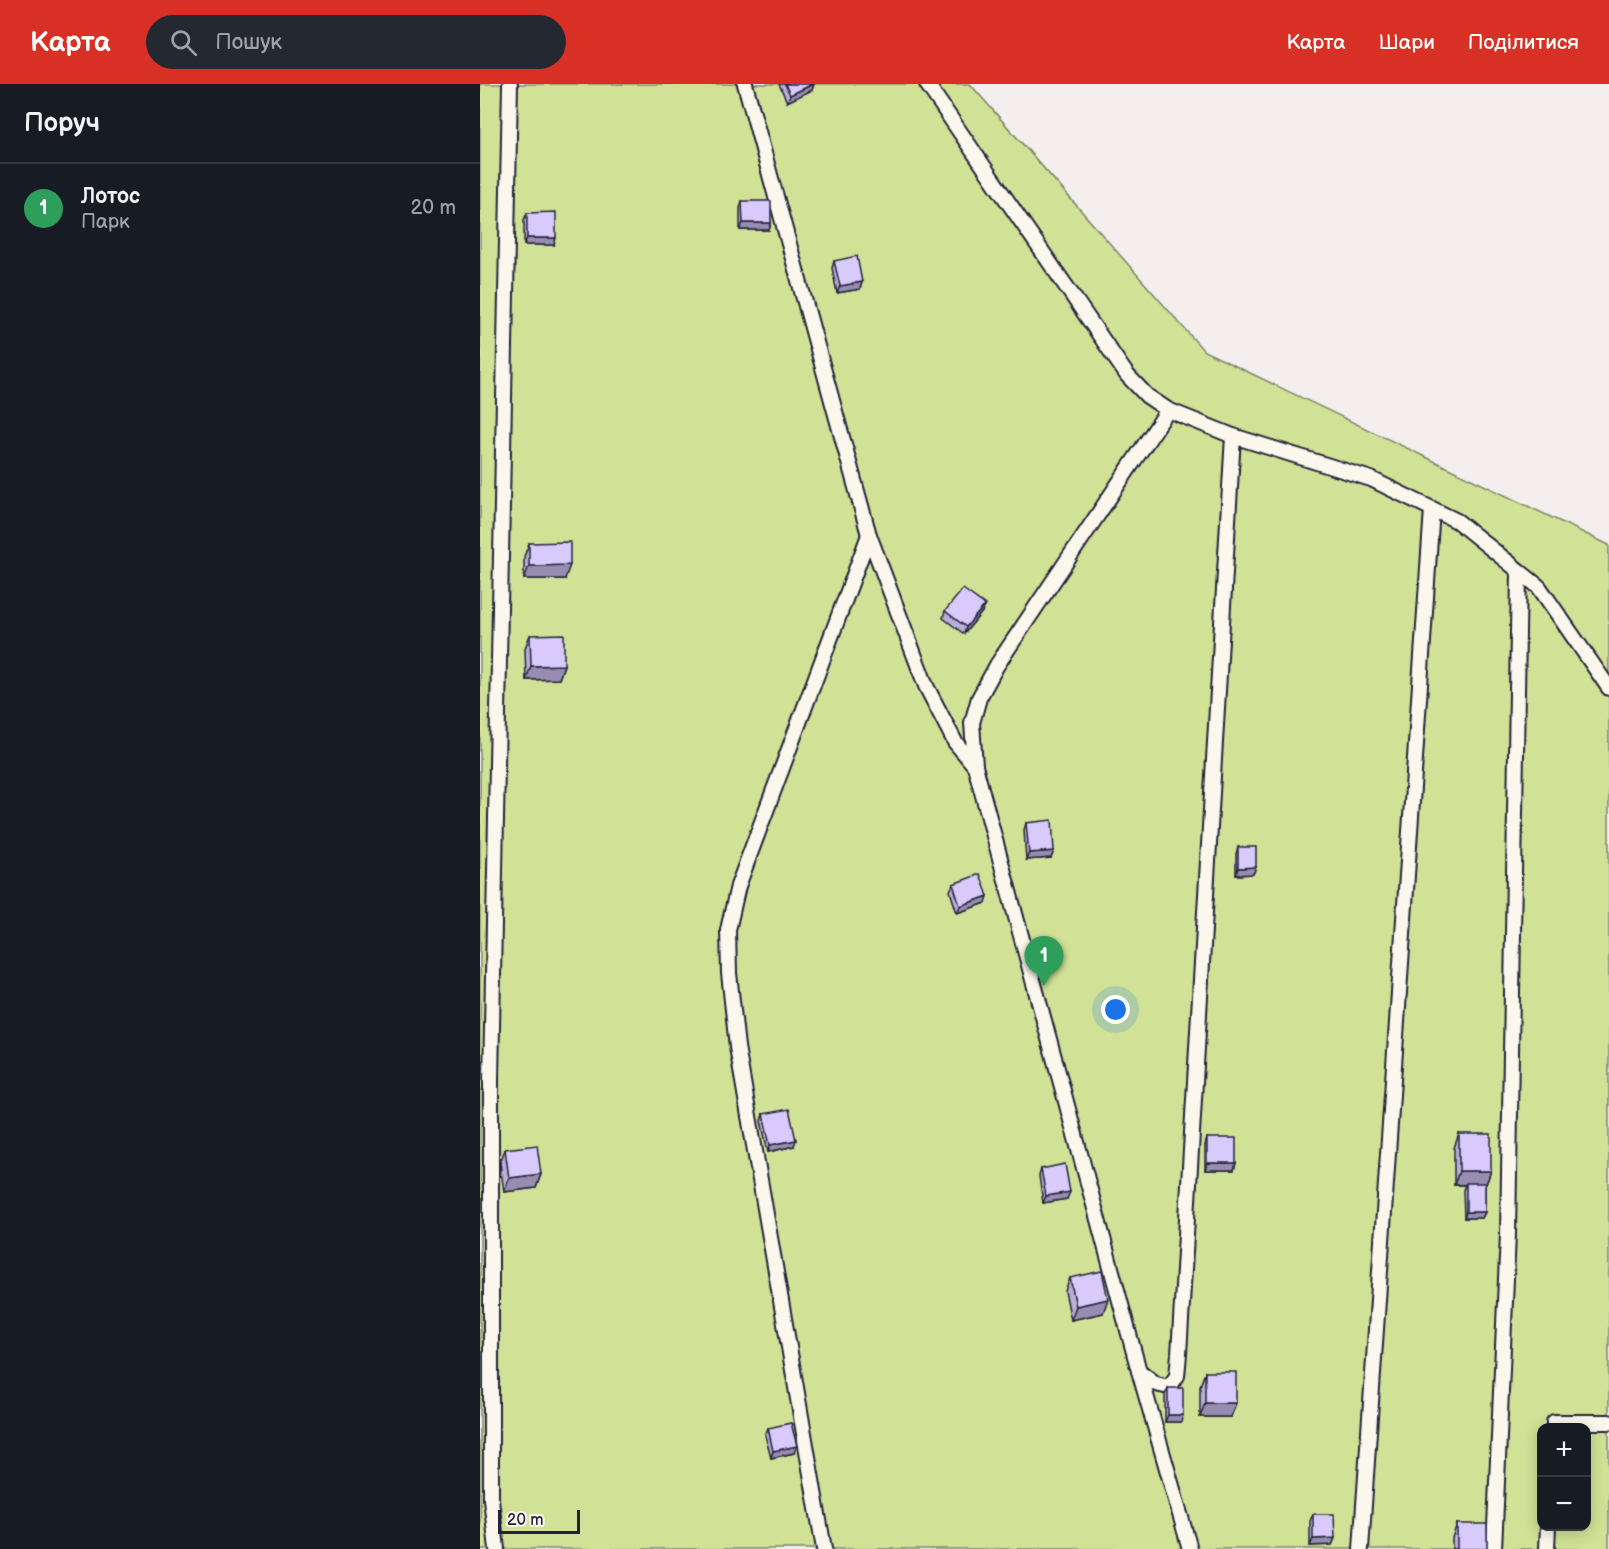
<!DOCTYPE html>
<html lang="uk">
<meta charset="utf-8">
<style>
:root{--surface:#171b24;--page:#242831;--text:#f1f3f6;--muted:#9ea1a6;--line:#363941;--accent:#d93025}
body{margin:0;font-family:"Balsamiq Sans",sans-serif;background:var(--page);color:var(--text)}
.controls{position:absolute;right:18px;bottom:18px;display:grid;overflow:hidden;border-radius:12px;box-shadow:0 3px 15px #0003}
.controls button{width:54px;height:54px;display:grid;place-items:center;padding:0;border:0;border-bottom:2px solid var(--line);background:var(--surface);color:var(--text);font:30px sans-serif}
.scale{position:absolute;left:18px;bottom:15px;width:82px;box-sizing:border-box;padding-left:6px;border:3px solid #22223b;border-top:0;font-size:16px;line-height:21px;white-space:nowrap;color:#22223b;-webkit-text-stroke:4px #fbf7ec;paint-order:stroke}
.you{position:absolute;left:636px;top:926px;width:21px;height:21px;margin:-15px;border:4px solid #fff;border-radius:50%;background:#1a73e8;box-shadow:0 0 0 9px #1a73e833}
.badge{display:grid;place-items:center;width:39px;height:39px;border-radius:50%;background:var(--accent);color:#fff;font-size:20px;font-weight:700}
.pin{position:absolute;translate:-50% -50px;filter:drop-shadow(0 2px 3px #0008)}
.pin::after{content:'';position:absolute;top:32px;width:21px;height:18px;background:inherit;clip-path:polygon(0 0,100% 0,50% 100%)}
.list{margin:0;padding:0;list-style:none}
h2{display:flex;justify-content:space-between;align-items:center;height:78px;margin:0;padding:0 24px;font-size:26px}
h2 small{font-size:20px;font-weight:400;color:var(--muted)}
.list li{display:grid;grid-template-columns:39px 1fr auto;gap:18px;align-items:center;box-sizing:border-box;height:90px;padding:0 24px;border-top:2px solid var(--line)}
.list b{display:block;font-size:22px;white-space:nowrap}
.list p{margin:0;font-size:20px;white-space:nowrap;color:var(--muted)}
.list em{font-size:20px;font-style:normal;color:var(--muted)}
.icon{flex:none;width:33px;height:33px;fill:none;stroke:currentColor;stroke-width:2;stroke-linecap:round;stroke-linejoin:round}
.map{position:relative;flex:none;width:1129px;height:1465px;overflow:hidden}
header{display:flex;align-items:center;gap:36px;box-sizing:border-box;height:84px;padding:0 30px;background:var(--accent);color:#fff}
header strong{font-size:28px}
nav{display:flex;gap:33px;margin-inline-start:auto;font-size:21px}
.search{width:420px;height:54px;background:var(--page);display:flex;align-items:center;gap:15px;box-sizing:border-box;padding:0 21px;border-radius:33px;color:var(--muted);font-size:22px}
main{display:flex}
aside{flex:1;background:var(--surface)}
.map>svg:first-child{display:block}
.green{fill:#d1e296;stroke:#7a8268;stroke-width:1.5;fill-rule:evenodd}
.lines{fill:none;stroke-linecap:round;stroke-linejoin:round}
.service-casing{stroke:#22223b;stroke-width:18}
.service{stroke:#fbf7ec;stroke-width:14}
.wall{fill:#bbaed9;stroke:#22223b;stroke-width:1.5}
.shaded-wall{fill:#988db0;stroke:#22223b;stroke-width:1.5}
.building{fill:#d9cafc;stroke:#22223b;stroke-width:1.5}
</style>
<header>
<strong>Карта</strong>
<div class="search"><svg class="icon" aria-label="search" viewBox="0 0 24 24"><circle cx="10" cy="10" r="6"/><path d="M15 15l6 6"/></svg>Пошук</div>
<nav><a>Карта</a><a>Шари</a><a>Поділитися</a></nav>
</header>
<main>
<aside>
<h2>Поруч<small></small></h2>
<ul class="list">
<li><span class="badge" style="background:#2e9e5b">1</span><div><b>Лотос</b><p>Парк</p></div><em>20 m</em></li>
</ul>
</aside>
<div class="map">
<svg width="1129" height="1465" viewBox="0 0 1129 1465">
<rect width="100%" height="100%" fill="#f4eeef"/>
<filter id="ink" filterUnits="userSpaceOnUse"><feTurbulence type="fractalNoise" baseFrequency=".0167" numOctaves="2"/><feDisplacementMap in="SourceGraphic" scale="12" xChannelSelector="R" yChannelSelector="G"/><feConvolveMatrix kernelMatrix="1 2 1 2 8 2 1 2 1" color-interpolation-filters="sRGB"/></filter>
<g filter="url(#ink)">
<!-- green -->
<path class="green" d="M 0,0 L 490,0 L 724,267 L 1129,461 L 1129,1465 L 0,1465 ZM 1062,1344 L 1106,1344 L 1106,1442 L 1062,1442 Z"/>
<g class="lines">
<!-- service casing -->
<g class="service-casing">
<g id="service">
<path d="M 265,0 L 389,451 L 446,602 L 475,658 L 495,682"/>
<path d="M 447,0 L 647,291 L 667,312 L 688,326 L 753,352 L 891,395 L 977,437 L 1059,503 L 1129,604"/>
<path d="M 688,326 L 517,581 L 499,614 L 492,639 L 495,682 L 659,1287 L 676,1300 L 689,1303 L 697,1292 L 699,1270 L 753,352"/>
<path d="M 659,1287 L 710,1465"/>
<path d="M 1074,1344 L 1074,1338 L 1129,1338"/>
<path d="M 17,1465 L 11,1415 L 11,996 L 30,0"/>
<path d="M 344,1465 L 257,963 L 249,889 L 248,846 L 258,802 L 389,451"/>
<path d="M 881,1465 L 952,425"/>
<path d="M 1014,1465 L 1028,1150 L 1039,488"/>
<path d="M 1067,1465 L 1068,1442"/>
</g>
</g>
<!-- service -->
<use href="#service" class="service"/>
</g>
<!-- wall -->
<g class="wall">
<path d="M 299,0 L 334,0 L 332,6 L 307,18 Z"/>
<path d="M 262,117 L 291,139 L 289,146 L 260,146 L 260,124 Z"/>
<path d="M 47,129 L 74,161 L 44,161 L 44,136 Z"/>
<path d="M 354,177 L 382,198 L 380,205 L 357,209 L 352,184 Z"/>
<path d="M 49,459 L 85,495 L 44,495 L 44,473 Z"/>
<path d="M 465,527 L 502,528 L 484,550 L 463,534 Z"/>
<path d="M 50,551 L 84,581 L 79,595 L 46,596 L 45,564 Z"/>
<path d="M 546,739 L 574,767 L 571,774 L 546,776 L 544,746 Z"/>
<path d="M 758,763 L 776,783 L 773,790 L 756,791 L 756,770 Z"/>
<path d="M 473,800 L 506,819 L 477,829 L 470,807 Z"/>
<path d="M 283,1030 L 314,1062 L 288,1068 L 281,1037 Z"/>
<path d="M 979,1050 L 1011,1087 L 1006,1100 L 1005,1100 L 1005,1128 L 1002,1134 L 984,1134 L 983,1106 L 985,1101 L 974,1101 L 974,1064 Z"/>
<path d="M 727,1054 L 756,1079 L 754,1086 L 725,1086 L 725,1061 Z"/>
<path d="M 25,1065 L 61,1090 L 56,1104 L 24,1108 L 20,1079 Z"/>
<path d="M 561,1085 L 587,1115 L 563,1119 L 559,1092 Z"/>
<path d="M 590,1194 L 623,1229 L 591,1236 L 585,1207 Z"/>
<path d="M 725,1288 L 751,1333 L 720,1333 L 720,1302 Z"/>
<path d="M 688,1304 L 703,1331 L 701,1338 L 685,1338 L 685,1311 Z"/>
<path d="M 288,1344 L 314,1369 L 291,1374 L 285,1351 Z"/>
<path d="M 833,1430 L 855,1454 L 852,1461 L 830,1462 L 830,1437 Z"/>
<path d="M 977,1440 L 1007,1465 L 972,1465 L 972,1454 Z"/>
</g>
<!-- shaded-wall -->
<g class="shaded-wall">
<path d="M 334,0 L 332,6 L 307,18 L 310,11 Z"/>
<path d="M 263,139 L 291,139 L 289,146 L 260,146 Z"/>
<path d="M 47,154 L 76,154 L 74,161 L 44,161 Z"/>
<path d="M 382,198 L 380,205 L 357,209 L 360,202 Z"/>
<path d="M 90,481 L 85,495 L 44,495 L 49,482 Z"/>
<path d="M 505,521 L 502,528 L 484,550 L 486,543 Z"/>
<path d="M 84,581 L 79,595 L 46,596 L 51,582 Z"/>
<path d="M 574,767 L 571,774 L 546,776 L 549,769 Z"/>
<path d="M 776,783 L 773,790 L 756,791 L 758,784 Z"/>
<path d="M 508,812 L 506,819 L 477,829 L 480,822 Z"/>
<path d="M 316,1056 L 314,1062 L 288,1068 L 290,1061 Z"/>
<path d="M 727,1079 L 756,1079 L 754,1086 L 725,1086 Z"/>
<path d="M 979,1087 L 1011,1087 L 1006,1100 L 974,1101 Z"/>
<path d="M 61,1090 L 56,1104 L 24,1108 L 29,1094 Z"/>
<path d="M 590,1108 L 587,1115 L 563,1119 L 566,1112 Z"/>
<path d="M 986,1128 L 1005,1128 L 1002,1134 L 984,1134 Z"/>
<path d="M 628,1215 L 623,1229 L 591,1236 L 596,1222 Z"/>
<path d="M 725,1319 L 756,1319 L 751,1333 L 720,1333 Z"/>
<path d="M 688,1331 L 703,1331 L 701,1338 L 685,1338 Z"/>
<path d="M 317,1362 L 314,1369 L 291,1374 L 293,1367 Z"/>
<path d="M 855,1454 L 852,1461 L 830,1462 L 833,1455 Z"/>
</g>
<!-- building -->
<g class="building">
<path d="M 305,0 L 333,0 L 310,11 Z"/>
<path d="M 262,117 L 291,117 L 291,139 L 263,139 Z"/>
<path d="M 76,128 L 76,154 L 47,154 L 47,129 Z"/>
<path d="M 377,172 L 382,198 L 360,202 L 354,177 Z"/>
<path d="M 90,458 L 90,481 L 49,482 L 49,459 Z"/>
<path d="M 483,505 L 505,521 L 486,543 L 465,527 Z"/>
<path d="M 84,550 L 84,581 L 51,582 L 50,551 Z"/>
<path d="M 572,736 L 574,767 L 549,769 L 546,739 Z"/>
<path d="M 758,763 L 776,763 L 776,783 L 758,784 Z"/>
<path d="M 500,790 L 508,812 L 480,822 L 473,800 Z"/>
<path d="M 309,1025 L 316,1056 L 290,1061 L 283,1030 Z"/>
<rect x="979" y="1050" width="32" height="37"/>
<rect x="727" y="1054" width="29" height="25"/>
<path d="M 57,1061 L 61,1090 L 29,1094 L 25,1065 Z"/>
<path d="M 585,1080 L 590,1108 L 566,1112 L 561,1085 Z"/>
<rect x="986" y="1099" width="19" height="29"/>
<path d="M 622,1187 L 628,1215 L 596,1222 L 590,1194 Z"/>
<rect x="725" y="1288" width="31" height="31"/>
<rect x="688" y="1304" width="15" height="27"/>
<path d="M 311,1339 L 317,1362 L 293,1367 L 288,1344 Z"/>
<path d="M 833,1430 L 854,1430 L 855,1454 L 833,1455 Z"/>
<rect x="977" y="1440" width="30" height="25"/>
</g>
</g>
</svg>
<div class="controls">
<button>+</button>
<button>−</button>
</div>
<div class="scale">20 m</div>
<div class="you"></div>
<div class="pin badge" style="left:564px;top:902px;background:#2e9e5b">1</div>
</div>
</main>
